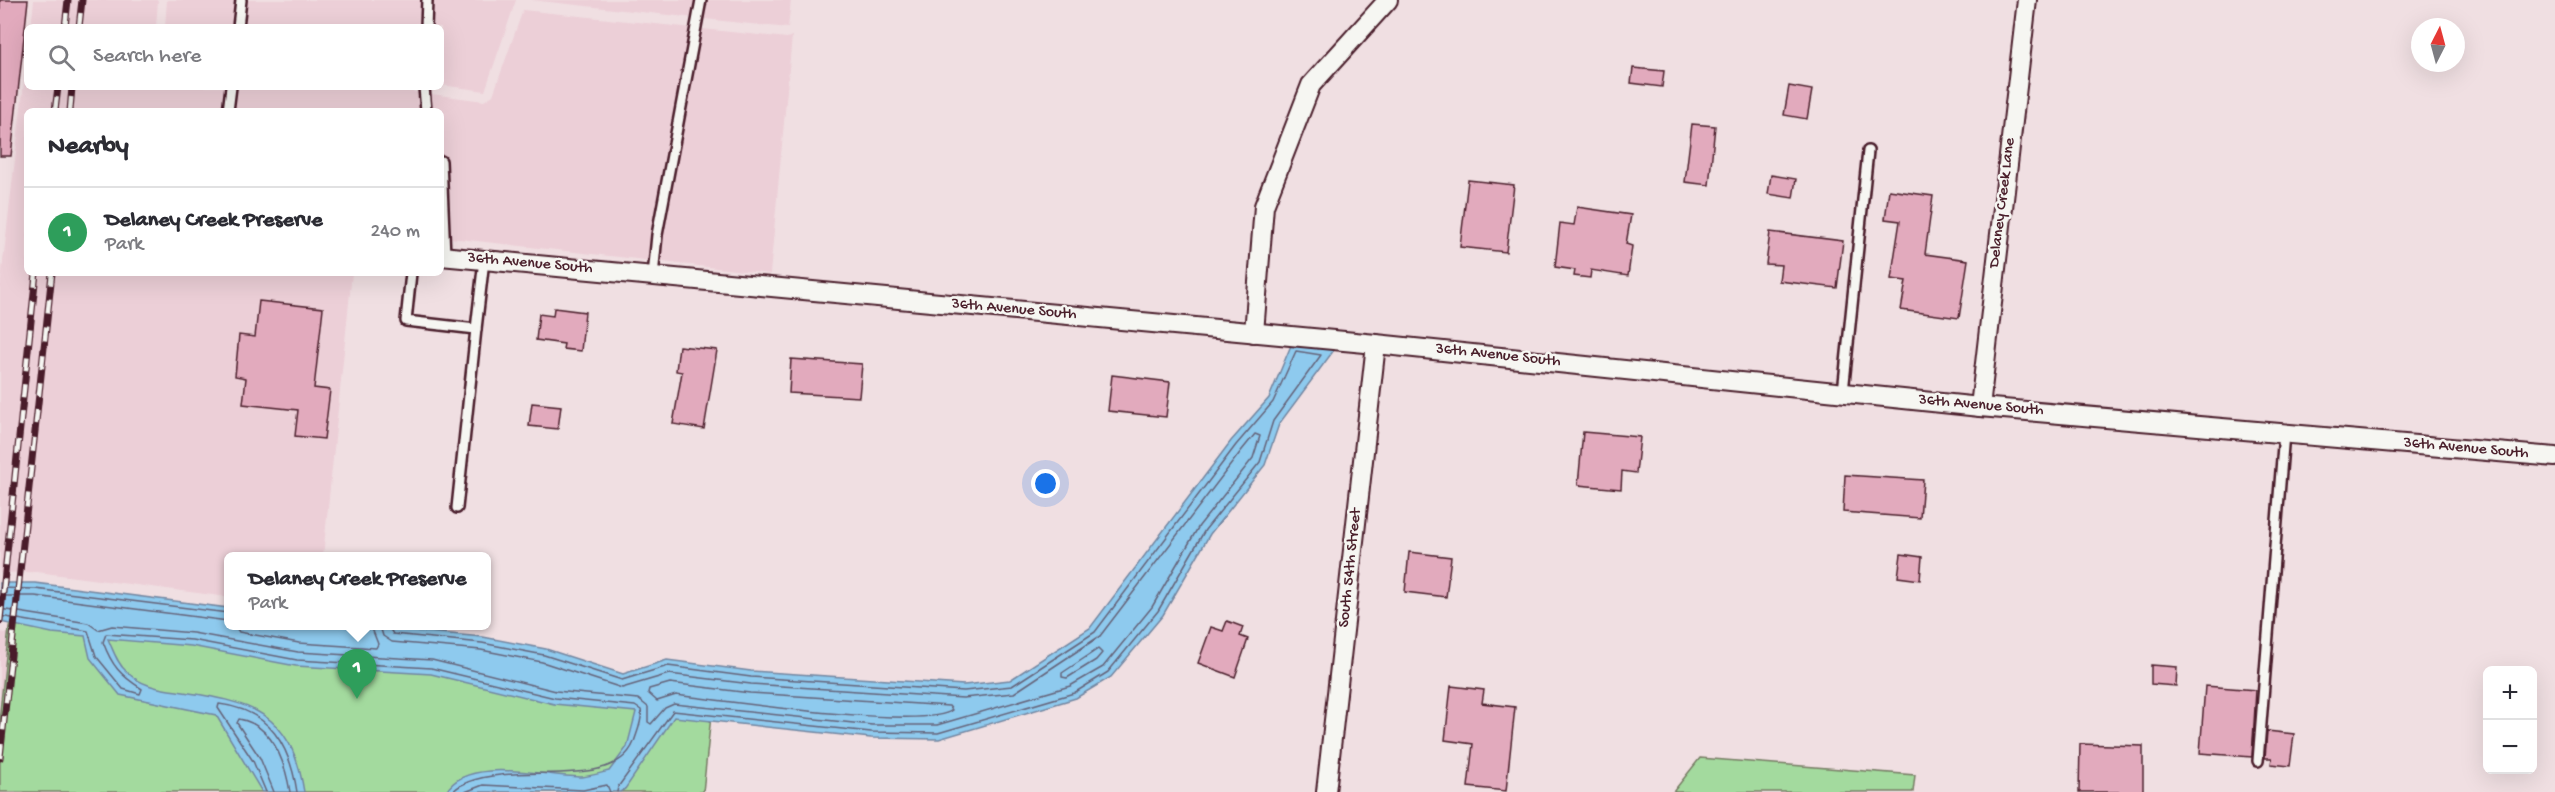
<!DOCTYPE html>
<meta charset="utf-8">
<style>
:root{--surface:#fff;--page:#f7f7f7;--text:#2b2b33;--muted:#7c7c81;--line:#e1e1e2;--accent:#4a1f2b}
body{margin:0;font-family:"Gochi Hand",sans-serif;background:var(--page);color:var(--text)}
.controls{position:absolute;right:18px;bottom:18px;display:grid;overflow:hidden;border-radius:9px;box-shadow:0 6px 24px #0002}
.controls button{width:54px;height:54px;display:grid;place-items:center;padding:0;border:0;border-bottom:2px solid var(--line);background:var(--surface);color:var(--text);font:30px sans-serif}
.compass{position:absolute;left:2411px;top:18px;width:54px;height:54px;border-radius:50%;background:var(--surface);box-shadow:0 6px 24px #0002;rotate:6deg}
.you{position:absolute;left:1046px;top:484px;width:21px;height:21px;margin:-15px;border:4px solid #fff;border-radius:50%;background:#1a73e8;box-shadow:0 0 0 9px #1a73e833}
.badge{display:grid;place-items:center;width:39px;height:39px;border-radius:50%;background:var(--accent);color:#fff;font-size:20px;font-weight:700}
.pin{position:absolute;translate:-50% -50px;filter:drop-shadow(0 2px 3px #0008)}
.pin::after{content:'';position:absolute;top:32px;width:21px;height:18px;background:inherit;clip-path:polygon(0 0,100% 0,50% 100%)}
.popup{position:absolute;left:224px;top:552px;width:267px;height:78px;box-sizing:border-box;display:grid;place-content:center;border-radius:9px;background:var(--surface);filter:drop-shadow(0 2px 4px #0005);font-size:20px;white-space:nowrap;color:var(--muted)}
.popup b{font-size:22px;color:var(--text)}
.popup::after{content:'';position:absolute;left:50%;top:100%;margin-left:-12px;border:12px solid transparent;border-top-color:var(--surface)}
.list{margin:0;padding:0;list-style:none}
h2{display:flex;justify-content:space-between;align-items:center;height:78px;margin:0;padding:0 24px;font-size:26px}
h2 small{font-size:20px;font-weight:400;color:var(--muted)}
.list li{display:grid;grid-template-columns:39px 1fr auto;gap:18px;align-items:center;box-sizing:border-box;height:90px;padding:0 24px;border-top:2px solid var(--line)}
.list b{display:block;font-size:22px;white-space:nowrap}
.list p{margin:0;font-size:20px;white-space:nowrap;color:var(--muted)}
.list em{font-size:20px;font-style:normal;color:var(--muted)}
.icon{flex:none;width:33px;height:33px;fill:none;stroke:currentColor;stroke-width:2;stroke-linecap:round;stroke-linejoin:round}
.map{position:relative;flex:none;width:2555px;height:792px;overflow:hidden}
.search{position:absolute;background:var(--surface);box-shadow:0 6px 24px #0002;left:24px;top:24px;width:420px;height:66px;display:flex;align-items:center;gap:15px;box-sizing:border-box;padding:0 21px;border-radius:9px;color:var(--muted);font-size:22px}
.panel{position:absolute;background:var(--surface);box-shadow:0 6px 24px #0002;left:24px;top:108px;width:420px;height:168px;border-radius:9px}
.map>svg:first-child{display:block}
.built{fill:#eccfd7}
.green{fill:#a3da9e;stroke:#767c64;stroke-width:1.5}
.water{fill:#8ecaee;stroke:#7386a0;stroke-width:1.5}
.lines{fill:none;stroke-linecap:round;stroke-linejoin:round}
.shore{stroke:#656379;stroke-width:1.5}
.building{fill:#e2aabd;stroke:#4a1f2b;stroke-width:1.5}
.service-casing{stroke:#4a1f2b;stroke-width:14}
.minor-casing{stroke:#4a1f2b;stroke-width:22}
.service{stroke:#f6f6f2;stroke-width:9}
.minor{stroke:#f6f6f2;stroke-width:18}
.rail-casing{stroke:#4a1f2b;stroke-width:7}
.rail{stroke:#f6f6f2;stroke-width:4.5;stroke-dasharray:14;stroke-linecap:butt}
.labels{text-anchor:middle;dominant-baseline:central;stroke-width:5;stroke-linejoin:round;paint-order:stroke}
.street-label{font-size:16px;fill:#4a1f2b;stroke:#f6f6f2}
</style>
<div class="map">
<svg width="2555" height="792" viewBox="0 0 2555 792">
<rect width="100%" height="100%" fill="#f0dfe2"/>
<filter id="ink" filterUnits="userSpaceOnUse"><feTurbulence type="fractalNoise" baseFrequency=".0167" numOctaves="2"/><feDisplacementMap in="SourceGraphic" scale="12" xChannelSelector="R" yChannelSelector="G"/><feConvolveMatrix kernelMatrix="1 2 1 2 8 2 1 2 1" color-interpolation-filters="sRGB"/></filter>
<g filter="url(#ink)">
<!-- built -->
<g class="built">
<path d="M 34,0 L 158,0 L 156,27 L 31,27 Z"/>
<path d="M 167,0 L 516,0 L 485,91 L 441,85 L 441,27 L 165,27 Z"/>
<path d="M 531,0 L 791,0 L 788,28 Z"/>
<path d="M 523,10 L 787,38 L 792,36 L 770,274 L 441,237 L 441,111 L 27,111 L 27,273 L 352,273 L 323,556 L 228,556 L 228,597 L 37,572 L 0,573 L 0,287 L 27,57 L 27,87 L 377,87 L 484,101 L 493,95 Z"/>
<path d="M 0,632 L 12,634 L 0,760 Z"/>
</g>
<!-- green -->
<g class="green">
<path d="M 11,610 L 714,687 L 703,792 L 0,792 L 0,711 Z"/>
<path d="M 1700,758 L 1915,775 L 1913,792 L 1673,792 Z"/>
</g>
<!-- water -->
<path class="water" d="M 1292,343 L 1334,350 L 1279,424 L 1265,465 L 1210,534 L 1163,615 L 1111,677 L 1076,698 L 939,739 L 871,738 L 674,717 L 625,789 L 620,792 L 446,792 C 466,755 548,777 582,777 C 591,776 601,773 609,771 L 627,747 L 636,712 L 554,704 L 431,674 L 296,666 L 191,646 L 108,639 C 113,650 117,663 126,671 C 139,685 159,689 177,691 C 250,702 291,710 304,792 L 262,792 L 216,715 L 120,695 L 90,658 L 85,636 L 52,633 L 0,622 L 0,583 L 35,583 L 228,608 L 228,626 L 364,626 L 483,637 L 546,649 L 623,674 L 667,660 L 751,671 L 964,685 L 1010,680 L 1090,628 L 1231,441 L 1269,398 Z"/>
<g class="lines">
<!-- shore -->
<g class="shore">
<path d="M 0,588 L 35,589 L 228,613"/>
<path d="M 0,596 L 35,596 L 228,621"/>
<path d="M 0,609 L 88,623 L 98,630 L 112,626 L 193,633 L 298,652 L 432,660 L 556,691 L 638,699 L 648,707 L 648,722 L 651,724 L 665,708 L 674,704 L 872,725 L 937,725 L 1070,686 L 1103,667 L 1152,607 L 1199,526 L 1253,458 L 1260,436 L 1255,434 L 1242,450 L 1100,636 L 1014,693 L 963,698 L 751,684 L 669,674 L 622,688 L 542,662 L 481,650 L 392,642 L 383,636 L 380,626"/>
<path d="M 0,616 L 88,631 L 96,656 L 123,689 L 140,694 L 142,689 C 120,675 112,666 103,642 L 106,634 L 192,640 L 297,660 L 431,668 L 555,698 L 635,706 L 641,710 C 643,720 637,732 634,742 C 614,792 519,761 468,782 C 462,785 457,786 453,792"/>
<path d="M 240,626 L 237,629 L 239,632 L 299,643 L 376,648 L 378,644 L 371,626"/>
<path d="M 388,626 L 393,634 L 482,643 L 544,655 L 622,680 L 668,666 L 751,677 L 964,691 L 1012,686 L 1095,632 L 1236,445 L 1273,402 L 1296,351 L 1321,355 L 1273,421 L 1260,462 L 1205,530 L 1158,611 L 1108,672 L 1074,693 L 938,733 L 871,732 L 673,711 L 618,787 L 617,792"/>
<path d="M 1098,649 L 1102,653 L 1096,660 L 1067,678 L 1062,677 L 1062,673 Z"/>
<path d="M 670,683 L 750,693 L 949,706 L 952,710 C 929,731 717,700 676,695 L 657,701 L 648,693 L 649,689 Z"/>
<path d="M 266,792 L 253,761 L 218,708 L 219,704 C 270,710 290,746 297,792"/>
<path d="M 274,792 L 260,758 L 237,723 L 239,719 C 273,725 285,762 290,792"/>
<path d="M 465,792 L 483,785 L 583,790 L 607,785 L 610,792"/>
</g>
</g>
<!-- building -->
<g class="building">
<path d="M 0,0 L 28,0 L 11,156 L 0,156 Z"/>
<path d="M 1633,68 L 1664,71 L 1662,87 L 1631,83 Z"/>
<path d="M 1789,86 L 1812,90 L 1807,119 L 1784,115 Z"/>
<path d="M 1692,124 L 1715,126 L 1709,185 L 1685,182 Z"/>
<path d="M 1771,175 L 1796,179 L 1793,198 L 1768,194 Z"/>
<path d="M 1468,180 L 1514,185 L 1506,252 L 1460,247 Z"/>
<path d="M 1889,190 L 1933,196 L 1925,254 L 1968,260 L 1959,318 L 1901,310 L 1906,281 L 1891,279 L 1900,221 L 1885,219 Z"/>
<path d="M 1577,207 L 1631,215 L 1626,244 L 1632,246 L 1628,276 L 1591,270 L 1590,278 L 1574,276 L 1575,270 L 1555,267 L 1560,223 L 1574,225 Z"/>
<path d="M 1770,232 L 1843,241 L 1837,288 L 1779,281 L 1781,265 L 1766,264 Z"/>
<path d="M 259,301 L 323,308 L 314,388 L 330,390 L 324,439 L 295,436 L 298,410 L 243,404 L 246,378 L 235,376 L 239,335 L 255,337 Z"/>
<path d="M 554,308 L 585,312 L 581,351 L 563,349 L 564,344 L 536,340 L 539,314 L 553,316 Z"/>
<path d="M 679,346 L 717,350 L 704,429 L 673,424 L 682,372 L 676,371 Z"/>
<path d="M 791,359 L 862,364 L 859,397 L 789,393 Z"/>
<path d="M 1112,375 L 1170,382 L 1166,417 L 1108,411 Z"/>
<path d="M 532,403 L 561,406 L 558,429 L 529,426 Z"/>
<path d="M 1583,432 L 1640,437 L 1636,473 L 1622,471 L 1621,489 L 1578,485 Z"/>
<path d="M 1845,475 L 1923,480 L 1920,518 L 1843,512 Z"/>
<path d="M 1409,552 L 1451,557 L 1446,597 L 1405,592 Z"/>
<path d="M 1901,554 L 1922,557 L 1920,580 L 1898,577 Z"/>
<path d="M 1227,621 L 1243,627 L 1240,636 L 1248,639 L 1235,677 L 1198,663 L 1211,627 L 1223,631 Z"/>
<path d="M 2151,665 L 2177,667 L 2176,686 L 2151,684 Z"/>
<path d="M 1451,686 L 1484,690 L 1482,703 L 1515,707 L 1506,791 L 1468,787 L 1473,744 L 1445,740 Z"/>
<path d="M 2205,686 L 2256,690 L 2252,757 L 2200,753 Z"/>
<path d="M 2267,731 L 2294,734 L 2290,766 L 2271,764 L 2272,758 L 2265,758 Z"/>
<path d="M 2080,744 L 2143,746 L 2143,792 L 2079,792 Z"/>
</g>
<g class="lines">
<!-- service casing -->
<g class="service-casing">
<g id="service">
<path d="M 238,27 L 241,0"/>
<path d="M 426,27 L 427,0"/>
<path d="M 424,87 L 426,111"/>
<path d="M 228,111 L 231,87"/>
<path d="M 441,161 L 445,256"/>
<path d="M 411,273 L 406,321 L 476,329 L 484,260"/>
<path d="M 653,276 L 657,235 L 701,0"/>
<path d="M 1843,392 L 1868,151"/>
<path d="M 457,508 L 476,329"/>
<path d="M 2258,761 L 2284,433"/>
</g>
</g>
<!-- minor casing -->
<g class="minor-casing">
<g id="minor">
<path d="M 441,256 L 1376,344 L 1980,407 L 2555,457"/>
<path d="M 1254,333 L 1264,206 L 1311,85 L 1388,0"/>
<path d="M 1980,407 L 2027,0"/>
<path d="M 1326,792 L 1376,344"/>
</g>
</g>
<!-- service -->
<use href="#service" class="service"/>
<!-- minor -->
<use href="#minor" class="minor"/>
<!-- rail casing -->
<g class="rail-casing">
<g id="rail">
<path d="M 65,27 L 68,0"/>
<path d="M 79,27 L 82,0"/>
<path d="M 55,111 L 58,87"/>
<path d="M 70,111 L 72,87"/>
<path d="M 0,621 L 36,273"/>
<path d="M 0,758 L 52,273"/>
</g>
</g>
<!-- rail -->
<use href="#rail" class="rail"/>
</g>
</g>
<g class="labels">
<!-- street labels -->
<g class="street-label">
<text transform="translate(2003 203) rotate(-83)">Delaney Creek Lane</text>
<text transform="translate(530 264) rotate(5)">36th Avenue South</text>
<text transform="translate(1014 310) rotate(5)">36th Avenue South</text>
<text transform="translate(1498 356) rotate(6)">36th Avenue South</text>
<text transform="translate(1981 406) rotate(5)">36th Avenue South</text>
<text transform="translate(2466 449) rotate(5)">36th Avenue South</text>
<text transform="translate(1351 568) rotate(-84)">South 54th Street</text>
</g>
</g>
</svg>
<div class="controls">
<button>+</button>
<button>−</button>
</div>
<svg class="compass" viewBox="-18 -18 36 36"><path d="M0-13l5 13h-10z" fill="#e53935"/><path d="M0 13l5-13h-10z" fill="#7c7c81"/></svg>
<div class="you"></div>
<div class="pin badge" style="left:357px;top:699px;background:#2e9e5b">1</div>
<div class="popup"><b>Delaney Creek Preserve</b>Park</div>
<div class="search"><svg class="icon" aria-label="search" viewBox="0 0 24 24"><circle cx="10" cy="10" r="6"/><path d="M15 15l6 6"/></svg>Search here</div>
<section class="panel">
<h2>Nearby<small></small></h2>
<ul class="list">
<li><span class="badge" style="background:#2e9e5b">1</span><div><b>Delaney Creek Preserve</b><p>Park</p></div><em>240 m</em></li>
</ul>
</section>
</div>
